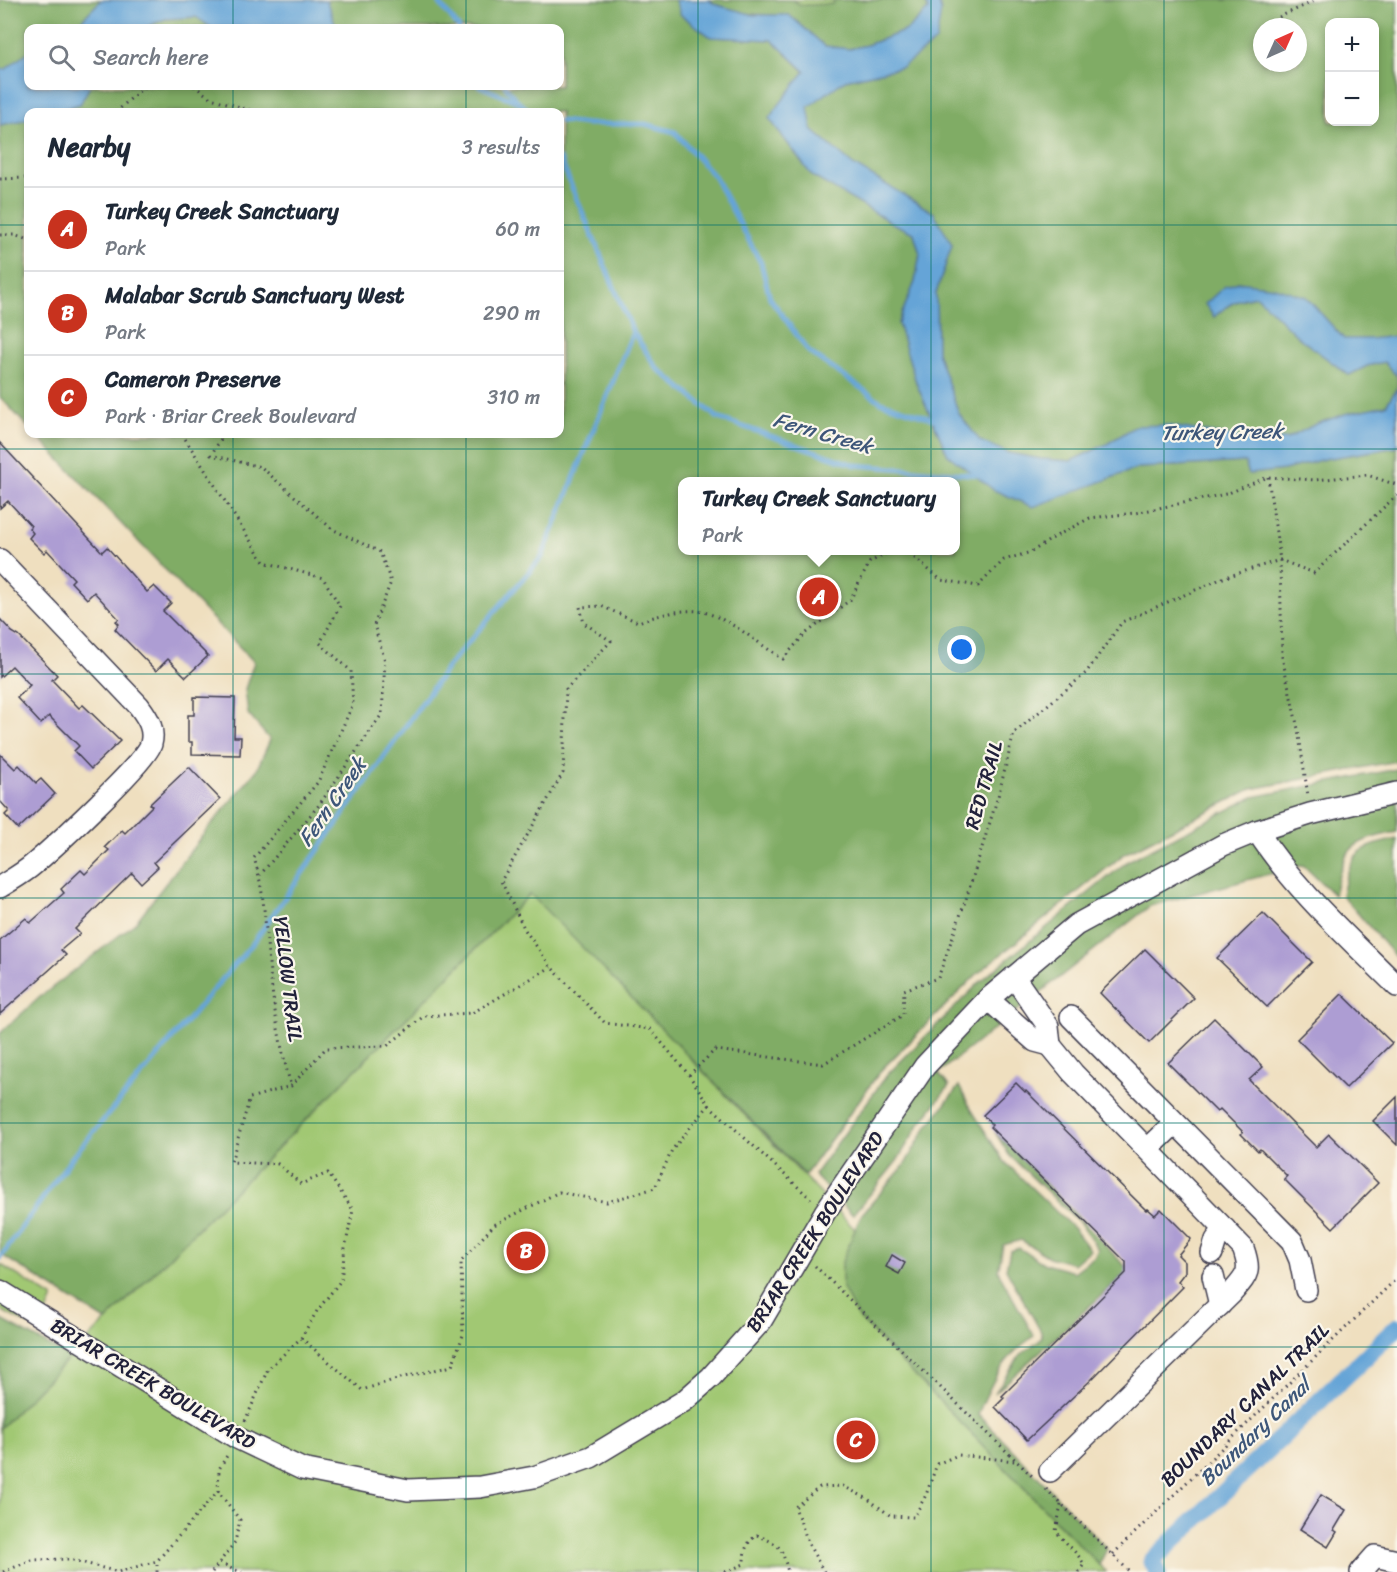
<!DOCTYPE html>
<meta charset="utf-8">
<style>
:root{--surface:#fff;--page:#f6f6f7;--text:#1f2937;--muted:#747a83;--line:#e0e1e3;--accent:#c8321e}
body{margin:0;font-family:Sriracha,sans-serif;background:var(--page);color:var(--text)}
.controls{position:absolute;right:18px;top:18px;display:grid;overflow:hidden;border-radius:12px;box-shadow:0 3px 9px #0003}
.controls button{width:54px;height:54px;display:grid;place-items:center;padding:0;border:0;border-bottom:2px solid var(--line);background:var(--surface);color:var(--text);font:30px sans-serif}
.compass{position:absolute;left:1253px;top:18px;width:54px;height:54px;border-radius:50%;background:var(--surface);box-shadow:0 3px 9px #0003;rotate:45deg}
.you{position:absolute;left:962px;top:650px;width:21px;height:21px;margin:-15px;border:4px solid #fff;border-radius:50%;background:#1a73e8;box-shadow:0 0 0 9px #1a73e833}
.badge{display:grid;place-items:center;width:39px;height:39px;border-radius:50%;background:var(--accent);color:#fff;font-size:20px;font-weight:700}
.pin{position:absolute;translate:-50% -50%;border:3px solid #fff;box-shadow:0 2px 6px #0006}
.popup{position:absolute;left:678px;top:477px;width:282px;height:78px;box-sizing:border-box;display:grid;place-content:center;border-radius:12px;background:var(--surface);filter:drop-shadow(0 2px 4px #0005);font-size:20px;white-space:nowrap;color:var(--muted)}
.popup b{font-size:22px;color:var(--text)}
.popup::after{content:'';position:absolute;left:50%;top:100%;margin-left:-12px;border:12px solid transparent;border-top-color:var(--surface)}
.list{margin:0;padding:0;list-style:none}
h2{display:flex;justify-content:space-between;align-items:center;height:78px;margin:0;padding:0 24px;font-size:26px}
h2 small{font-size:20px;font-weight:400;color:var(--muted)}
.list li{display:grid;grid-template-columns:39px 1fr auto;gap:18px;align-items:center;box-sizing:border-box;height:84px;padding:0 24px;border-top:2px solid var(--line)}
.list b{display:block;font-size:22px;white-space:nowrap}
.list p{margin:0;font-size:20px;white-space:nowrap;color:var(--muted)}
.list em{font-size:20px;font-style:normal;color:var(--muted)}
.icon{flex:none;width:33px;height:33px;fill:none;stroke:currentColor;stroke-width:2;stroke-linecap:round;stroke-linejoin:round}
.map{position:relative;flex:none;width:1397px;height:1572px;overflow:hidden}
.search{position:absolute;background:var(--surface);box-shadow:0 3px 9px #0003;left:24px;top:24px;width:540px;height:66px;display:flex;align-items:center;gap:15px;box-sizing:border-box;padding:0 21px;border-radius:12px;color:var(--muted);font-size:22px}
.panel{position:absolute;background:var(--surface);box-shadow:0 3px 9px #0003;left:24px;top:108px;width:540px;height:330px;border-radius:12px}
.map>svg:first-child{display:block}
.green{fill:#a1c873;stroke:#627557;stroke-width:1.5;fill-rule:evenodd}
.forest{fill:#80ac65;stroke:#516750;stroke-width:1.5;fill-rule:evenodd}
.water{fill:#65a4d7;stroke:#446389;stroke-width:1.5}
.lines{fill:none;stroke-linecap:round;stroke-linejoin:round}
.stream{stroke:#65a4d7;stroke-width:5}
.canal{stroke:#65a4d7;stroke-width:18}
.building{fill:#ad9dd3}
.minor-casing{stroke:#413e4f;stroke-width:24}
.path{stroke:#413e4f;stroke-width:3;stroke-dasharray:1.5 4.5;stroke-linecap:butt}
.minor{stroke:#fff;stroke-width:21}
.grid{fill:none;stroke:#0f766e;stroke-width:1.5;stroke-opacity:0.55}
.labels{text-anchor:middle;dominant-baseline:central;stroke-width:4.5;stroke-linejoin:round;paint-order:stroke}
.street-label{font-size:20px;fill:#22223b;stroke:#fbf7ec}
.water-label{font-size:21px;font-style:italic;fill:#3d5679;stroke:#fbf7ec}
</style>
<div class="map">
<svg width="1397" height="1572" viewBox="0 0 1397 1572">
<rect width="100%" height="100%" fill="#fbf7ec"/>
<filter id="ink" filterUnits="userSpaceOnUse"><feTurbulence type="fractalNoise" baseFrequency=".0167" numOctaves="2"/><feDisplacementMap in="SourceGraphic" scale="12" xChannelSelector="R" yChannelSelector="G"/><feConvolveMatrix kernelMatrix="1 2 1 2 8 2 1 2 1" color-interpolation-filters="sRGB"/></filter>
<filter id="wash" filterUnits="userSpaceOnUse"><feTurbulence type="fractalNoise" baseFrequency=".008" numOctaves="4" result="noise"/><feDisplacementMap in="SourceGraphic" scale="24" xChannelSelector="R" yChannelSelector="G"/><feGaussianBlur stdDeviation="1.35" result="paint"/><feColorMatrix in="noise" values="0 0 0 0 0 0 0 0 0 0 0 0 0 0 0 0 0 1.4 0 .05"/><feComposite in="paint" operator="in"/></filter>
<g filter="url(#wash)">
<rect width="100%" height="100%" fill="#efdfbf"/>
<!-- green -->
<g class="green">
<path d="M 0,0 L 1397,0 L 1397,760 L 1251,789 L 1124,854 L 977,974 L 881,1070 L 805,1175 L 685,1053 L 897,1273 L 856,1315 L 1106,1572 L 0,1572 L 0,1428 L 530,894 L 560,434 L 560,112 L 28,112 L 28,379 L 0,350 ZM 1330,22 L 1374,22 L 1374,122 L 1330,122 ZM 1262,27 L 1298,27 L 1298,63 L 1262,63 ZM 28,28 L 560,28 L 560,86 L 28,86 ZM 682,482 L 956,482 L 956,550 L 682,550 Z"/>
<path d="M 0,1264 L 53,1298 L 39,1330 L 0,1310 Z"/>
</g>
<!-- forest -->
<g class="forest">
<path d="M 0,0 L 101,0 L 76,26 L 70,28 L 28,28 L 28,52 L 6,69 L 0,70 Z"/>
<path d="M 326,0 L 675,0 L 681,15 L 711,37 L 772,40 L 805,72 L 769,118 L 812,176 L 894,224 L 914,233 L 920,254 L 915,282 L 898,323 L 917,385 L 948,455 L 1033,506 L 1138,468 L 1245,462 L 1249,474 L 1284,470 L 1324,459 L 1397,447 L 1397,761 L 1251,789 L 1124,854 L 977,974 L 881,1070 L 805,1175 L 530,894 L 106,1321 L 0,1254 L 0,1033 L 40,997 L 135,923 L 206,831 L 256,771 L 270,740 L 248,714 L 245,689 L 254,662 L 35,434 L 560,434 L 560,112 L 53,112 L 80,104 L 90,86 L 560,86 L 560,28 L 337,28 ZM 682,482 L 956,482 L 956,550 L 682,550 Z"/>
<path d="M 708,0 L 792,0 L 801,5 L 833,4 L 834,0 L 925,0 L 928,10 L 907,30 L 867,45 L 849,49 L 825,46 L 789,15 C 761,15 732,15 708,0 Z"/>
<path d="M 938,0 L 1397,0 L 1397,336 L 1370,339 L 1344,339 L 1306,297 L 1238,282 L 1214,317 C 1228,304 1238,299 1257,296 L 1298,337 L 1349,375 L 1367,366 L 1384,362 L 1397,376 L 1397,388 L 1386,405 L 1345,414 L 1316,424 L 1287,439 L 1241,438 L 1136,426 L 1107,444 L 1071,461 L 1041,459 L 1008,453 L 980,441 L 959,414 L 937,352 L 936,293 L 952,245 L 934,213 L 853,165 L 812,130 L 807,106 L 845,80 L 902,67 L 941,11 ZM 1330,22 L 1374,22 L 1374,122 L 1330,122 ZM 1262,27 L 1298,27 L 1298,63 L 1262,63 Z"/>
<path d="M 197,17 L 212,28 L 144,28 L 165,19 Z"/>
<path d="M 28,119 L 28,427 L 0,397 L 0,125 Z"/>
<path d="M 1397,769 L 1397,832 C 1349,842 1345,846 1334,895 L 1303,865 L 1150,906 L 938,1073 L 949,1086 L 919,1125 L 897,1161 L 853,1215 L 814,1175 L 887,1075 L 982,980 L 1128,861 L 1253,797 Z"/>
<path d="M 1397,839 L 1397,959 L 1342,895 C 1352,852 1354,849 1397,839 Z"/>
<path d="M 959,1086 L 971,1109 L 1003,1160 L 1074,1229 L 1090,1250 L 1074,1264 L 1049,1257 L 1021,1240 L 1003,1245 L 998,1271 L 1034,1336 C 1004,1356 992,1381 978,1414 L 1107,1549 L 1099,1565 L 856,1315 L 842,1286 L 842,1262 L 855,1229 L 862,1214 L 904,1166 L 925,1130 Z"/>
<path d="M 995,1132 L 1129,1270 L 995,1393 L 1021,1354 L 1039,1341 L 1042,1337 L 1041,1332 L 1006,1269 L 1010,1251 L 1019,1248 L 1045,1264 L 1074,1272 L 1095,1256 L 1098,1249 L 1080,1223 L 1009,1155 Z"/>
<path d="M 0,1319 L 70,1357 L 0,1428 Z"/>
</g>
<!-- water -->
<g class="water">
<path d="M 101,0 L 326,0 L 337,28 L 212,28 L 196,17 L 165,19 L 144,28 L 70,28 L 76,26 Z"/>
<path d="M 675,0 L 708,0 L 717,5 L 754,15 L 789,15 L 825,46 L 849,49 L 867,45 L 907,30 L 928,10 L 925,0 L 938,0 L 941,11 L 936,41 L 902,67 L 845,80 L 808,107 L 812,130 L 853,165 L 934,213 L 952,245 L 936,293 L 937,352 L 959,414 L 980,441 L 1008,453 L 1041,459 L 1071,461 L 1107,444 L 1136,426 L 1165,425 L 1241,438 L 1287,439 L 1316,424 L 1345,414 L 1386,405 L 1397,388 L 1397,447 L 1324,459 L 1284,470 L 1249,474 L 1245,462 L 1138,468 L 1033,507 L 994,490 L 948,455 L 917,385 L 898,323 L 915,282 L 920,254 L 914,233 L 894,224 L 812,176 L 769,118 L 805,71 L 772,40 L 711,37 L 681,15 Z"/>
<path d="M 28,52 L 28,86 L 90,86 L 80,104 L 53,112 L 28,112 L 28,119 L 0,125 L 0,70 L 6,69 Z"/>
<path d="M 1238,282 L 1274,287 L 1306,297 L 1344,339 L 1370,339 L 1397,336 L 1397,376 L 1384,362 L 1367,366 L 1349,375 L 1298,337 L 1257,296 C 1238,298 1228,304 1214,317 L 1205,304 L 1224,287 Z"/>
</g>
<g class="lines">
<!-- stream -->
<g class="stream">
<path d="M 437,0 L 459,28"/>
<path d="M 479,86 L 518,102 L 532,112"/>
<path d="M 505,86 L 518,102"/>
<path d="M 560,121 L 587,124 L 645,124 L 675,132 L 714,176 L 761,263 L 770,298 L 809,352 L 881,402 L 937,420"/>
<path d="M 633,332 L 657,368 L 718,418 L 855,465 L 979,475"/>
<path d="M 0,1258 L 73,1156 L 253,943 L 448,666 L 542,557 L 633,332 L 560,159"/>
</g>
<!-- canal -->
<path class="canal" d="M 1158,1572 L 1152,1561 L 1397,1327"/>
</g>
<g id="blocks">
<!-- building -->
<g class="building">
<path d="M 0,443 L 102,552 L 107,547 L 147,592 L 154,586 L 171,603 L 163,611 L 208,656 L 186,677 L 168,659 L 156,671 L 115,629 L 119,624 L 116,621 L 119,619 L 94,592 L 87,599 L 71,582 L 74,579 L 47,550 L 44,553 L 29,538 L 33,533 L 29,528 L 31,526 L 8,501 L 0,508 Z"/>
<path d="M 0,619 L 12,632 L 19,636 L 57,675 L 52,680 L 79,708 L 83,705 L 120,741 L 91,769 L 74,751 L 79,746 L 49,716 L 41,724 L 17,698 L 30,685 L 12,666 L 0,677 Z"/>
<path d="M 194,697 L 235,698 L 234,737 L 241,737 L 240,755 L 192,754 L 192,742 L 188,742 L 188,715 L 194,715 Z"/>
<path d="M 0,754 L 15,769 L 19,765 L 36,783 L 41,779 L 55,794 L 18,829 L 5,815 L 9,811 L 0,801 Z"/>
<path d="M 189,767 L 220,799 L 154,862 L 158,867 L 141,883 L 132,873 L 75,929 L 80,934 L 61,950 L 66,955 L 0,1014 L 0,940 L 26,918 L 30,923 L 64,893 L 61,889 L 81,870 L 85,874 L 109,850 L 105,847 L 122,830 L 125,833 L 152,806 L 150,804 Z"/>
<path d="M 1263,913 L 1312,962 L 1267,1007 L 1217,958 Z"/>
<path d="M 1145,949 L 1194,998 L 1149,1043 L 1100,993 Z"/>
<path d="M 1342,994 L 1392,1043 L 1346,1088 L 1297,1039 Z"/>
<path d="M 1214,1018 L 1263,1067 L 1249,1080 L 1316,1147 L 1329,1134 L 1378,1183 L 1333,1228 L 1284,1179 L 1287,1176 L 1260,1149 L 1258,1151 L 1241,1134 L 1243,1132 L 1220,1109 L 1217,1112 L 1168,1063 Z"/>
<path d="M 1016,1083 L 1025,1092 L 1026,1091 L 1146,1210 L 1148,1209 L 1155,1215 L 1161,1209 L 1191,1239 L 1178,1255 L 1185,1262 L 1185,1272 L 1178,1281 L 1183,1287 L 1091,1380 L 1027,1440 L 995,1407 L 1004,1398 L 1002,1396 L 1126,1273 L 1126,1262 L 990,1127 L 992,1125 L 983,1115 Z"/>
<path d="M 1397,1097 L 1397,1145 L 1373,1121 Z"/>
<path d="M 892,1255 L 905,1263 L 899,1274 L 886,1267 Z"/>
<path d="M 1321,1495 L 1346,1510 L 1334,1530 L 1337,1532 L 1328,1547 L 1300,1529 Z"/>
</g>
</g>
</g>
<g filter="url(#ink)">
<use href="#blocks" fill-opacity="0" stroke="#413e4f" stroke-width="1.5"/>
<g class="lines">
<!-- minor casing -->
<g class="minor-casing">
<g id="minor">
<path d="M 0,560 L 139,706 C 148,718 155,729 151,744 C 146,762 54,847 34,864 C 24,873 11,880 0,887"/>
<path d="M 1257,831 C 1295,890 1348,937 1397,986"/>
<path d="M 988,999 L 1035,1041 L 1050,1045 L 1048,1026 L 1014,977"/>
<path d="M 1071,1017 L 1292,1241 L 1300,1260 L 1306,1290"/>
<path d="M 1050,1045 L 1073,1073 L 1243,1248 C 1252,1273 1247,1275 1231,1294 L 1050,1471"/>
<path d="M 1148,1149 L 1175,1123"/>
<path d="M 1212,1253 L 1216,1240 L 1225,1229"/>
<path d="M 1213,1276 L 1220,1305"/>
<path d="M 0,1291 L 237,1438 L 302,1469 L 408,1490 L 480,1487 L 534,1477 L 591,1457 L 684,1401 L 711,1377 L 761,1321 L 825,1212 L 925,1066 L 988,999 L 1076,925 L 1223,845 L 1257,831 L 1310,814 L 1397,793"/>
<path d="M 1361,1572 L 1375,1556 L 1397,1561"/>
</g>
</g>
<!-- path -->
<g class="path">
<path d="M 1279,17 L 1317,0"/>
<path d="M 194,86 L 211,98 L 256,112"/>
<path d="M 116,112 L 145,86"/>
<path d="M 0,179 L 25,178 L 28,176"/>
<path d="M 0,235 L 14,235 L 28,240"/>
<path d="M 182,434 L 264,562 L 323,578 L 340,606 L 320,643 L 351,671 L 353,704 L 318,782 L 254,858 C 265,892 265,928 269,963 C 273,1005 280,1046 291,1086"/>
<path d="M 224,434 L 211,455 L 261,467 L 332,529 L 380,552 L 391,582 L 374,625 L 385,661 L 382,714 L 319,805 L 260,875"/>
<path d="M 1268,477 L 1280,560 L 1282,657 L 1298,729 L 1308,796"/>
<path d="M 905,550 L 941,580 L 978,586 L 1004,560 L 1031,552 L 1058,535 L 1090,518 L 1135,513 L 1226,494 L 1268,477 L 1315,480 L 1367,475 L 1397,485"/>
<path d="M 689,1075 L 715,1050 L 823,1064 L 903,1015 L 904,990 L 938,978 L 966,899 L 999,793 L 1014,733 L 1086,673 L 1122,622 L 1223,578 L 1280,560 L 1314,573 L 1397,495"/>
<path d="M 709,1105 L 811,1199"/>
<path d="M 815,1266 L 1032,1476"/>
<path d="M 301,1338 L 362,1390 L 400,1378 L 452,1366 L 463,1335 L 461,1261 L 494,1225 L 559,1192 L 607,1202 L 655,1188 L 672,1150 L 709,1105 L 689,1075 L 650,1029 L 605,1023 L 551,967 L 525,930 L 501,881 L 563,773 L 566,689 L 611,641 L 584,623 L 580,607 L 601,606 L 638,622 C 656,616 688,606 707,613 C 734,622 759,644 783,659 L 804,635 L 850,600 L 870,562 L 893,550"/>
<path d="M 245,1421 L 268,1369 L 301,1338 L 317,1311 L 341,1280 L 345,1248 L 353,1210 L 328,1173 L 301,1184 L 278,1164 L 231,1162 L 250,1098 L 291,1086 L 326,1048 L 387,1046 L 424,1016 L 472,1013 L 551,967"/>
<path d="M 1046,1489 L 1130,1572"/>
<path d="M 1061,1505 L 1056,1531 C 1065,1543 1076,1551 1084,1564 L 1079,1572"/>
<path d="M 1113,1554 L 1397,1278"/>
<path d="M 220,1562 L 232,1569 L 242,1572"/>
<path d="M 3,1572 L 32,1560 L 69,1559 L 118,1572 L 157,1561 L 218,1491 L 219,1469 L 228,1454"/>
<path d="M 157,1572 L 157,1561"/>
<path d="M 212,1572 L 235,1542 L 240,1520 L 218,1491"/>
<path d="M 725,1572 L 744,1564 C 744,1550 746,1543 757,1535 C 782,1546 781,1546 788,1572"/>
<path d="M 824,1572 L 809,1545 L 795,1507 L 820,1487 L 843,1486 L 868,1499 L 891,1516 L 914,1517 L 926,1495 L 937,1464 L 958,1455 L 1015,1461"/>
</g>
<!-- minor -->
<use href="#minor" class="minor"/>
</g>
</g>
<!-- grid -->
<path class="grid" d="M 233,0 L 233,28M 466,0 L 466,28M 698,0 L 698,1572M 931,0 L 931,1572M 1164,0 L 1164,1572M 233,86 L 233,112M 466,86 L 466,112M 0,225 L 28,225M 560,225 L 1397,225M 233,434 L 233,1572M 466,434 L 466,1572M 0,449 L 1397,449M 0,674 L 1397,674M 0,898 L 1397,898M 0,1123 L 1397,1123M 0,1347 L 1397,1347"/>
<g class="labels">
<!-- street labels -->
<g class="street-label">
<text transform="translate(984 785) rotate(-74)">RED TRAIL</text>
<text transform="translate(288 979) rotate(83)">YELLOW TRAIL</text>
<text transform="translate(815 1232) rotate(-57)">BRIAR CREEK BOULEVARD</text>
<text transform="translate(153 1384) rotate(31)">BRIAR CREEK BOULEVARD</text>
<text transform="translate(1245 1405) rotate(-44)">BOUNDARY CANAL TRAIL</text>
</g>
<!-- water labels -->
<g class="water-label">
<text transform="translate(1222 432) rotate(-1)">Turkey Creek</text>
<text transform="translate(823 433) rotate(16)">Fern Creek</text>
<text transform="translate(332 802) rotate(-55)">Fern Creek</text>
<text transform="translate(1255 1432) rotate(-44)">Boundary Canal</text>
</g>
</g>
</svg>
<div class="controls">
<button>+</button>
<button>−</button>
</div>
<svg class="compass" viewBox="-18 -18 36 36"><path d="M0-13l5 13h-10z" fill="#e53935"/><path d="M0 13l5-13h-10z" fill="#747a83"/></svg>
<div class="you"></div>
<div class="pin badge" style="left:819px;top:597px">A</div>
<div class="popup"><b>Turkey Creek Sanctuary</b>Park</div>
<div class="pin badge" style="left:526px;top:1251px">B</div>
<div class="pin badge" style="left:856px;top:1440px">C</div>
<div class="search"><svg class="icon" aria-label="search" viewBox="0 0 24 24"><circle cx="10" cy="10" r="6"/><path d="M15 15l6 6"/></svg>Search here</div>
<section class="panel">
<h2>Nearby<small>3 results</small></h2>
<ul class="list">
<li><span class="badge">A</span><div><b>Turkey Creek Sanctuary</b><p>Park</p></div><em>60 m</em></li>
<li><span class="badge">B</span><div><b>Malabar Scrub Sanctuary West</b><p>Park</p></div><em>290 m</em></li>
<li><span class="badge">C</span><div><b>Cameron Preserve</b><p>Park · Briar Creek Boulevard</p></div><em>310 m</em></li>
</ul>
</section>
</div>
